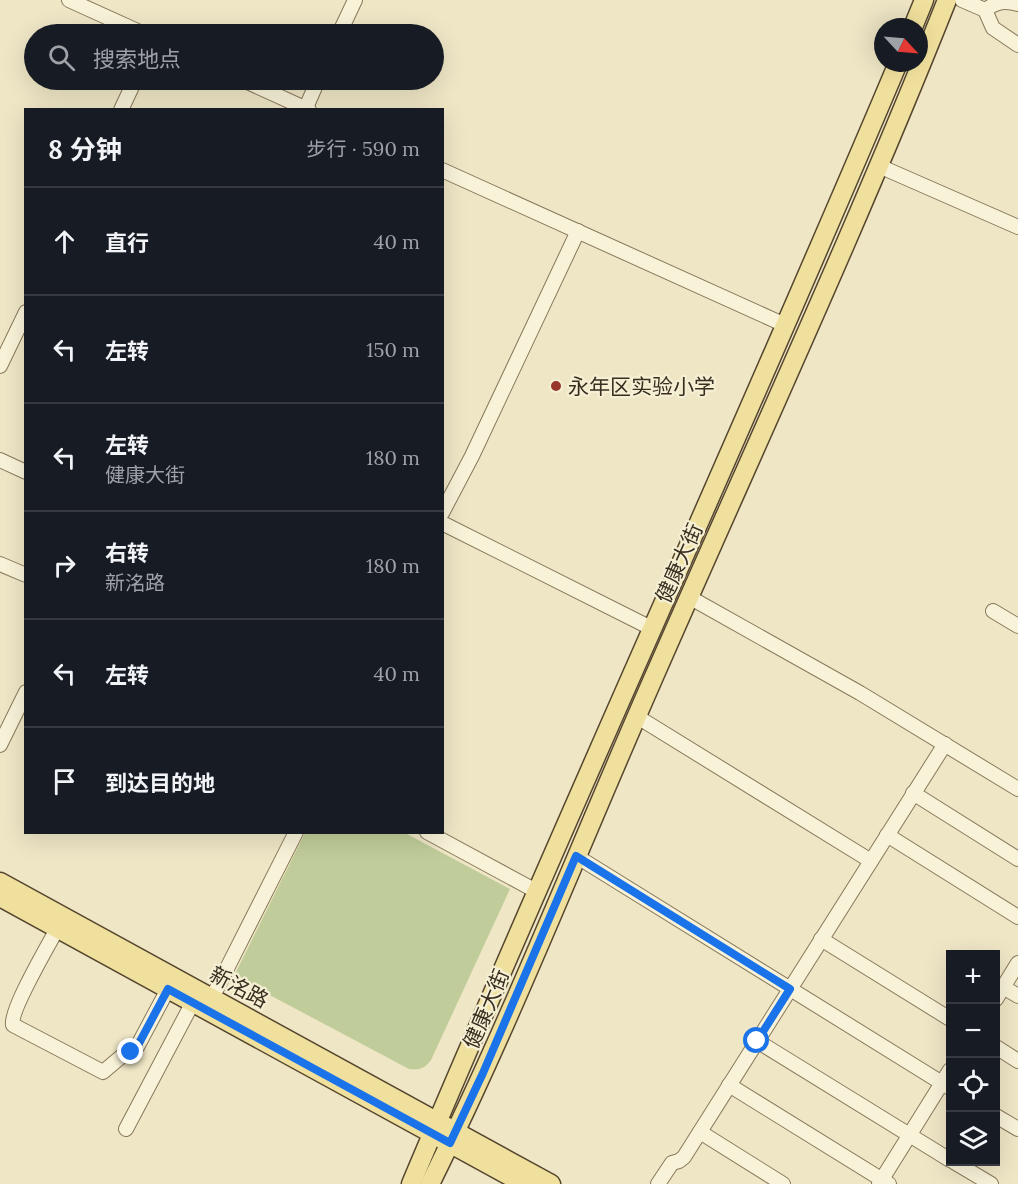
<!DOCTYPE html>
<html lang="zh">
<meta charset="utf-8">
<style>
:root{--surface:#171b24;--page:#242831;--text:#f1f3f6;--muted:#9ea1a6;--line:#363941}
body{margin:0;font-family:Lora,"Noto Sans SC",serif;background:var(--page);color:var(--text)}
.controls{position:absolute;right:18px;bottom:18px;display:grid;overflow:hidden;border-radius:0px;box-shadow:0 6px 24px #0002}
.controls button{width:54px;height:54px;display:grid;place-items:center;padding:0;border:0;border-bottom:2px solid var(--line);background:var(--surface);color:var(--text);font:30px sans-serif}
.compass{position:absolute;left:874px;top:18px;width:54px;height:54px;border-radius:50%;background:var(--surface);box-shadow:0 6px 24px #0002;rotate:116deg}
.stop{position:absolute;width:18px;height:18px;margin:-14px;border:4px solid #1a73e8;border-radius:50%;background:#fff}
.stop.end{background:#1a73e8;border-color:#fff;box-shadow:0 2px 6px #0008}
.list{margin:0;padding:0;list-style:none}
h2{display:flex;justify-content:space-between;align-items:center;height:78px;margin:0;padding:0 24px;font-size:26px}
h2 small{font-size:20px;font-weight:400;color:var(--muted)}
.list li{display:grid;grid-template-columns:39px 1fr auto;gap:18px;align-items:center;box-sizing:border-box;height:108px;padding:0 24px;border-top:2px solid var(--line)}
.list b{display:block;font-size:22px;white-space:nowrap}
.list p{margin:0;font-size:20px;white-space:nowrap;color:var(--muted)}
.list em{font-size:20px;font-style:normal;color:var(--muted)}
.icon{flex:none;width:33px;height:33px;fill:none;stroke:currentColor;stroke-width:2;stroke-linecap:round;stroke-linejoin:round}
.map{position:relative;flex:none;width:1018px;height:1184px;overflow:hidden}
.search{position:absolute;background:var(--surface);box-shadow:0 6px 24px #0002;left:24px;top:24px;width:420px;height:66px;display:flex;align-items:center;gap:15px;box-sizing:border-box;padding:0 21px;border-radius:33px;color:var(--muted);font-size:22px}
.panel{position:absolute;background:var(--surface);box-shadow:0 6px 24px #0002;left:24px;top:108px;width:420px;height:726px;border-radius:0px}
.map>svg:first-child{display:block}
.green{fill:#c0cc99}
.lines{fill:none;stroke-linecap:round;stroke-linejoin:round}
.minor-casing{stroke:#89785b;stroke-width:16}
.major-casing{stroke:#56462f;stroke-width:21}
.minor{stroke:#f8f2d8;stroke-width:14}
.major{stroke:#f0e09d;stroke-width:18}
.route{stroke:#1a73e8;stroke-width:8}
.poi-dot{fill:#97372c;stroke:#f5efd4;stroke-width:2}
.labels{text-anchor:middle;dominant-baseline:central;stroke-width:4.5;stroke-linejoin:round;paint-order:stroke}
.poi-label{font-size:21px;fill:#392e1f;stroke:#f5efd4;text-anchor:start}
.street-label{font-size:21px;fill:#392e1f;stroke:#f5efd4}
</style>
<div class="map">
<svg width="1018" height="1184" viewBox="0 0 1018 1184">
<rect width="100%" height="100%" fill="#eee6c5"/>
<!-- green -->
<path class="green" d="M 305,833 L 405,833 L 510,889 L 431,1060 C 424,1069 420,1070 409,1069 L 234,976 Z"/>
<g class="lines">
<!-- minor casing -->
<g class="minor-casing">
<g id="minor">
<path d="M 69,0 L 144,34"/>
<path d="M 962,0 L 985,10 L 993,28 L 1018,45"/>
<path d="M 985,10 C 997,2 1004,0 1018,4"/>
<path d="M 339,34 L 355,0"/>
<path d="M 243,80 L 309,110"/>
<path d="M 121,110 L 135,80"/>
<path d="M 305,110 L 318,80"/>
<path d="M 879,166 L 1018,227"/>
<path d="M 442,170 L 785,325"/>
<path d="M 0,366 L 26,312"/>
<path d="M 0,460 L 26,472"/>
<path d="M 442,513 L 472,456 L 578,231"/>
<path d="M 442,523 L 651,628"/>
<path d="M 0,564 L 26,575"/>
<path d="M 689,597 L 860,693 L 1018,789"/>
<path d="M 993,611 L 1018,626"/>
<path d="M 636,716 L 871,861"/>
<path d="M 0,745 L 26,692"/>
<path d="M 913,793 L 1018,859"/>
<path d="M 427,832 L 536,891"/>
<path d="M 887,835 L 1018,917"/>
<path d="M 576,856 L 950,1088"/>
<path d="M 57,929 C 49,944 9,1012 13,1025 L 103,1072 L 122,1056 L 137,1047 L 168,989"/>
<path d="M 821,939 L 950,1019"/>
<path d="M 1003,987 L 1018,996"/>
<path d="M 212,998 L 296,832"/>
<path d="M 996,999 L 1018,963"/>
<path d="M 757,1041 L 950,1160"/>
<path d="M 996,1047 L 1018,1061"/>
<path d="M 729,1085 L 889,1184"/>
<path d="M 996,1116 L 1018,1129"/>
<path d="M 126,1129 L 193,1002"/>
<path d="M 700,1132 L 783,1184"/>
<path d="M 954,1162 L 991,1184"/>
<path d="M 658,1184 L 672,1163 L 679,1161 L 684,1157 L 945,744"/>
<path d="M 879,1184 L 950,1070"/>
</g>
</g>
<!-- major casing -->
<g class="major-casing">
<g id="major">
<path d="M 913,27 L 924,0"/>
<path d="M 0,882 L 551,1184"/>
<path d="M 0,897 L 524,1184"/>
<path d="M 411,1184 C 569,809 740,438 898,63"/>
<path d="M 430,1184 C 512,1019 579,847 653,679 C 752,453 856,229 947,0"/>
</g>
</g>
<!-- minor -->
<use href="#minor" class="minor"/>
<!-- major -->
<use href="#major" class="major"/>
</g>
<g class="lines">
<!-- route -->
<path class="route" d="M 131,1052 L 137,1047 L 168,989 L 450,1143 L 483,1073 L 576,856 L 790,989 L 757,1041"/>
</g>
<!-- markers -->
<circle class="poi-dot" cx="556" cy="386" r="6"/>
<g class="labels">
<!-- poi labels -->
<g class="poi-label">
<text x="568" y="386">永年区实验小学</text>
</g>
<!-- street labels -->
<g class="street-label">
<text transform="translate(679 563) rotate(-66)">健康大街</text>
<text transform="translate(239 987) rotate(28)">新洺路</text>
<text transform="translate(486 1009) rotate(-67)">健康大街</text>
</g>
</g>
</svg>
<div class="controls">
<button>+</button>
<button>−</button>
<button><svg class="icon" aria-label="locate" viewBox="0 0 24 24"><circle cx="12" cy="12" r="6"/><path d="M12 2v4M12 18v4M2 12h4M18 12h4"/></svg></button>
<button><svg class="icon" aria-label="layers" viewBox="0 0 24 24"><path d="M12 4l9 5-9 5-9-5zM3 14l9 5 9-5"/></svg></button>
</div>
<svg class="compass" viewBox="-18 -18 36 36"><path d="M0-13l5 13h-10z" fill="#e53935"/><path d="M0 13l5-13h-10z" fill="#9ea1a6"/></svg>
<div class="stop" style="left:757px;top:1041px"></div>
<div class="stop end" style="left:131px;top:1052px"></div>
<div class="search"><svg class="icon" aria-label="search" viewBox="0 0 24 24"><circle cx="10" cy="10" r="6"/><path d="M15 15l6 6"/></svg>搜索地点</div>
<section class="panel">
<h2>8 分钟<small>步行 · 590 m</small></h2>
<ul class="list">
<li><svg class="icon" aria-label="ahead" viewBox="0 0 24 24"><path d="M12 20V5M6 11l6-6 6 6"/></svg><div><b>直行</b></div><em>40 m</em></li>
<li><svg class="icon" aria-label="left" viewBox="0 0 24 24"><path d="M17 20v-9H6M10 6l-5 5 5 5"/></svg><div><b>左转</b></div><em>150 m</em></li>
<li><svg class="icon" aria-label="left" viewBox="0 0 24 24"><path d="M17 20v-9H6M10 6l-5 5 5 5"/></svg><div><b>左转</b><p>健康大街</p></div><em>180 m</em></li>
<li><svg class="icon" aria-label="right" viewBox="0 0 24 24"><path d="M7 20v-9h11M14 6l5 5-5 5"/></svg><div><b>右转</b><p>新洺路</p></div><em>180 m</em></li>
<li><svg class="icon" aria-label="left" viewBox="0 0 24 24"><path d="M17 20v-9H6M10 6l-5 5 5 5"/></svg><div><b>左转</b></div><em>40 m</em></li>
<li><svg class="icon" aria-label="arrive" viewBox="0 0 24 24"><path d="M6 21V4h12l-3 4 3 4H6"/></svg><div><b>到达目的地</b></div></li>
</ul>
</section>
</div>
